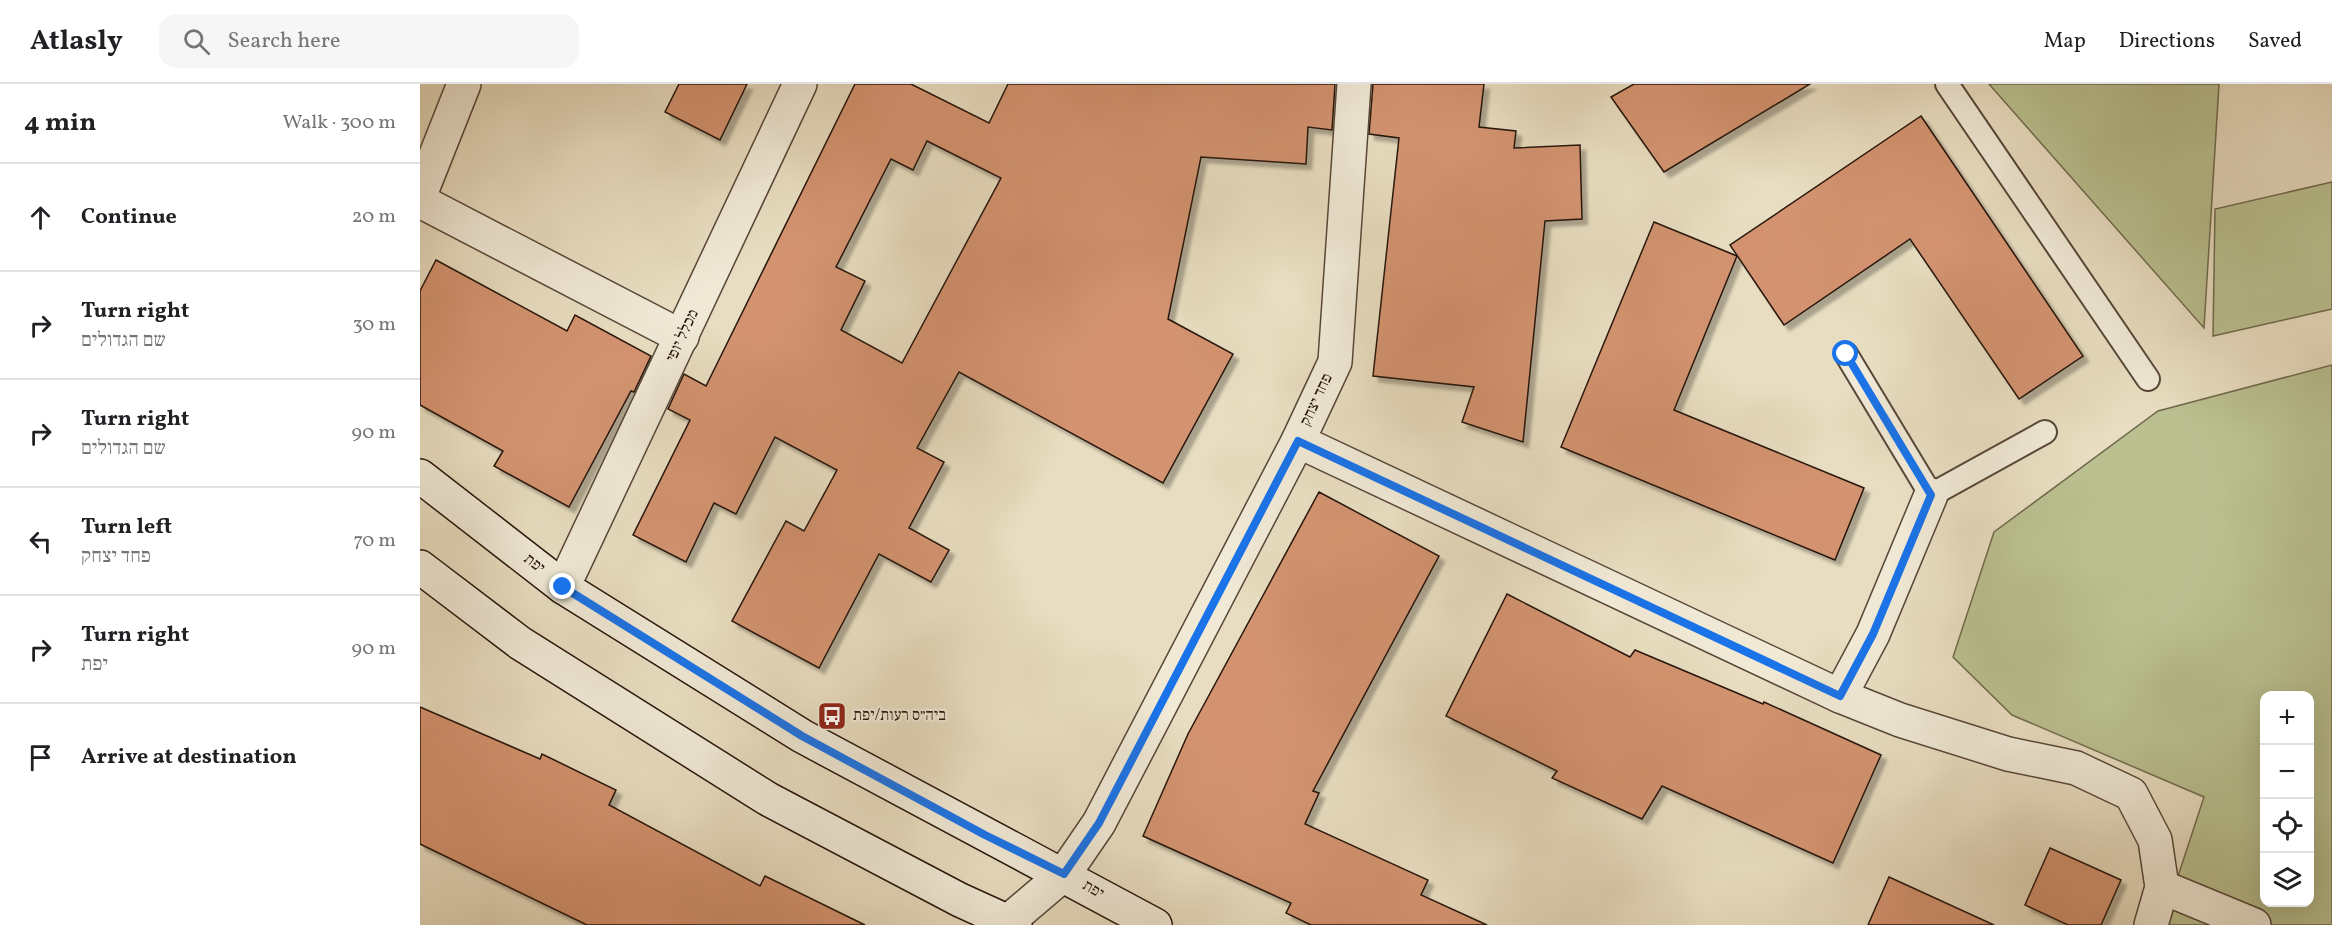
<!DOCTYPE html>
<meta charset="utf-8">
<style>
:root{--surface:#fff;--page:#f6f6f6;--text:#202124;--muted:#757577;--line:#e0e0e0}
body{margin:0;font-family:Vollkorn,"Frank Ruhl Libre",serif;background:var(--page);color:var(--text)}
.controls{position:absolute;right:18px;bottom:18px;display:grid;overflow:hidden;border-radius:12px;box-shadow:0 6px 24px #0002}
.controls button{width:54px;height:54px;display:grid;place-items:center;padding:0;border:0;border-bottom:2px solid var(--line);background:var(--surface);color:var(--text);font:30px sans-serif}
.stop{position:absolute;width:18px;height:18px;margin:-14px;border:4px solid #1a73e8;border-radius:50%;background:#fff}
.stop.end{background:#1a73e8;border-color:#fff;box-shadow:0 2px 6px #0008}
.list{margin:0;padding:0;list-style:none}
h2{display:flex;justify-content:space-between;align-items:center;height:78px;margin:0;padding:0 24px;font-size:26px}
h2 small{font-size:20px;font-weight:400;color:var(--muted)}
.list li{display:grid;grid-template-columns:39px 1fr auto;gap:18px;align-items:center;box-sizing:border-box;height:108px;padding:0 24px;border-top:2px solid var(--line)}
.list b{display:block;font-size:22px;white-space:nowrap}
.list p{margin:0;font-size:20px;white-space:nowrap;color:var(--muted)}
.list em{font-size:20px;font-style:normal;color:var(--muted)}
.icon{flex:none;width:33px;height:33px;fill:none;stroke:currentColor;stroke-width:2;stroke-linecap:round;stroke-linejoin:round}
.map{position:relative;flex:none;width:1912px;height:841px;overflow:hidden}
header{display:flex;align-items:center;gap:36px;box-sizing:border-box;height:84px;padding:0 30px;background:var(--surface);border-bottom:2px solid var(--line)}
header strong{font-size:28px}
nav{display:flex;gap:33px;margin-inline-start:auto;font-size:21px}
.search{width:420px;height:54px;background:var(--page);display:flex;align-items:center;gap:15px;box-sizing:border-box;padding:0 21px;border-radius:18px;color:var(--muted);font-size:22px}
main{display:flex}
aside{flex:1;background:var(--surface)}
.map>svg:first-child{display:block}
.green{fill:#bac090;stroke:#706a4e;stroke-width:1.5;fill-rule:evenodd}
.building{fill:#d3936f;stroke:#27150b;stroke-width:1.5;fill-rule:evenodd;filter:url(#shadow)}
.lines{fill:none;stroke-linecap:round;stroke-linejoin:round}
.lane-casing{stroke:#574738;stroke-width:26}
.street-casing{stroke:#574738;stroke-width:36}
.secondary-casing{stroke:#27150b;stroke-width:36}
.lane{stroke:#f0e9d6;stroke-width:22}
.street{stroke:#f0e9d6;stroke-width:33}
.secondary{stroke:#f0e9d6;stroke-width:33}
.route{stroke:#1a73e8;stroke-width:8}
.labels{text-anchor:middle;dominant-baseline:central;stroke-width:4.5;stroke-linejoin:round;paint-order:stroke}
.street-label{font-size:16px;fill:#27150b;stroke:#f0e9d6}
.poi-label{font-size:16px;fill:#27150b;stroke:#f0e9d6;text-anchor:start}
</style>
<header>
<strong>Atlasly</strong>
<div class="search"><svg class="icon" aria-label="search" viewBox="0 0 24 24"><circle cx="10" cy="10" r="6"/><path d="M15 15l6 6"/></svg>Search here</div>
<nav><a>Map</a><a>Directions</a><a>Saved</a></nav>
</header>
<main>
<aside>
<h2>4 min<small>Walk · 300 m</small></h2>
<ul class="list">
<li><svg class="icon" aria-label="ahead" viewBox="0 0 24 24"><path d="M12 20V5M6 11l6-6 6 6"/></svg><div><b>Continue</b></div><em>20 m</em></li>
<li><svg class="icon" aria-label="right" viewBox="0 0 24 24"><path d="M7 20v-9h11M14 6l5 5-5 5"/></svg><div><b>Turn right</b><p>שם הגדולים</p></div><em>30 m</em></li>
<li><svg class="icon" aria-label="right" viewBox="0 0 24 24"><path d="M7 20v-9h11M14 6l5 5-5 5"/></svg><div><b>Turn right</b><p>שם הגדולים</p></div><em>90 m</em></li>
<li><svg class="icon" aria-label="left" viewBox="0 0 24 24"><path d="M17 20v-9H6M10 6l-5 5 5 5"/></svg><div><b>Turn left</b><p>פחד יצחק</p></div><em>70 m</em></li>
<li><svg class="icon" aria-label="right" viewBox="0 0 24 24"><path d="M7 20v-9h11M14 6l5 5-5 5"/></svg><div><b>Turn right</b><p>יפת</p></div><em>90 m</em></li>
<li><svg class="icon" aria-label="arrive" viewBox="0 0 24 24"><path d="M6 21V4h12l-3 4 3 4H6"/></svg><div><b>Arrive at destination</b></div></li>
</ul>
</aside>
<div class="map">
<svg width="1912" height="841" viewBox="0 0 1912 841">
<defs>
<filter id="shadow"><feDropShadow dx="5.5" dy="5.5" stdDeviation="1.5" flood-color="#0004"/></filter>
</defs>
<rect width="100%" height="100%" fill="#e8ddc0"/>
<filter id="stains"><feTurbulence type="fractalNoise" baseFrequency=".00333" numOctaves="4"/><feColorMatrix values="0 0 0 0 .2 0 0 0 0 .09 0 0 0 0 .02 0 0 0 .5 -.17"/></filter>
<radialGradient id="worn" r=".72"><stop offset=".6" stop-color="#630" stop-opacity="0"/><stop offset="1" stop-color="#630" stop-opacity=".3"/></radialGradient>
<!-- green -->
<g class="green">
<path d="M 1569,0 L 1799,0 L 1784,244 Z"/>
<path d="M 1912,98 L 1912,225 L 1793,252 L 1795,125 Z"/>
<path d="M 1912,281 L 1912,841 L 1742,841 L 1784,713 L 1592,631 L 1533,573 L 1574,448 L 1738,327 ZM 1844,612 L 1890,612 L 1890,818 L 1844,818 Z"/>
</g>
<!-- building -->
<g class="building">
<path d="M 259,0 L 327,0 L 300,56 L 245,28 Z"/>
<path d="M 435,0 L 491,0 L 569,39 L 588,0 L 915,0 L 912,46 L 888,43 L 886,80 L 781,73 L 748,235 L 813,270 L 743,399 L 539,288 L 497,364 L 524,378 L 489,444 L 529,466 L 511,498 L 459,470 L 399,584 L 312,537 L 366,437 L 384,447 L 417,386 L 355,353 L 316,430 L 294,419 L 266,478 L 213,451 L 270,336 L 248,325 L 264,290 L 286,302 ZM 507,57 L 581,94 L 482,279 L 421,246 L 445,197 L 416,183 L 471,75 L 493,86 Z"/>
<path d="M 953,0 L 1064,0 L 1059,43 L 1096,47 L 1094,64 L 1160,61 L 1162,135 L 1125,137 L 1103,358 L 1042,338 L 1054,303 L 953,292 L 979,54 L 949,50 Z"/>
<path d="M 1214,0 L 1390,0 L 1244,88 L 1191,13 Z"/>
<path d="M 1501,32 L 1663,272 L 1599,315 L 1490,155 L 1364,241 L 1310,161 Z"/>
<path d="M 1234,138 L 1317,172 L 1254,326 L 1444,404 L 1415,476 L 1141,363 Z"/>
<path d="M 16,176 L 147,247 L 155,231 L 231,272 L 214,308 L 211,307 L 149,423 L 74,382 L 83,367 L 0,321 L 0,207 Z"/>
<path d="M 899,408 L 1019,472 L 893,707 L 899,709 L 885,740 L 1008,796 L 1001,811 L 1067,841 L 891,841 L 866,829 L 871,819 L 723,752 L 768,650 Z"/>
<path d="M 1087,510 L 1210,573 L 1215,566 L 1343,620 L 1344,618 L 1461,671 L 1413,779 L 1242,702 L 1222,735 L 1132,694 L 1137,687 L 1026,632 Z"/>
<path d="M 0,623 L 120,675 L 122,670 L 196,706 L 189,721 L 340,802 L 345,792 L 445,841 L 167,841 L 0,760 Z"/>
<path d="M 1630,764 L 1701,796 L 1681,841 L 1648,841 L 1605,821 Z"/>
<path d="M 1469,793 L 1574,841 L 1448,841 Z"/>
</g>
<g class="lines">
<!-- lane casing -->
<g class="lane-casing">
<g id="lane">
<path d="M 1527,0 L 1728,295"/>
<path d="M 1426,270 L 1511,411 L 1625,348"/>
</g>
</g>
<!-- street casing -->
<g class="street-casing">
<g id="street">
<path d="M 0,111 L 44,0"/>
<path d="M 0,117 L 262,253"/>
<path d="M 878,357 L 1420,612 L 1453,550 L 1511,411"/>
<path d="M 143,503 L 380,0"/>
<path d="M 1420,612 L 1480,636 L 1588,670 L 1656,684 L 1711,710 L 1735,756 L 1742,803 L 1731,841"/>
<path d="M 1742,803 L 1834,841"/>
<path d="M 584,841 L 644,790 L 679,739 L 878,357 L 915,278 L 934,0"/>
</g>
</g>
<!-- secondary casing -->
<g class="secondary-casing">
<g id="secondary">
<path d="M 0,392 L 143,503 L 382,652 L 735,841"/>
<path d="M 0,483 L 100,559 L 348,715 L 540,816 L 595,841"/>
</g>
</g>
<!-- lane -->
<use href="#lane" class="lane"/>
<!-- street -->
<use href="#street" class="street"/>
<!-- secondary -->
<use href="#secondary" class="secondary"/>
</g>
<g class="lines">
<!-- route -->
<path class="route" d="M 143,503 L 382,652 L 565,751 L 644,790 L 679,739 L 878,357 L 1420,612 L 1453,550 L 1511,411 L 1426,270"/>
</g>
<!-- icons -->
<defs>
<g id="bus-square" transform="scale(1.5)"><rect x="-9" y="-9" width="18" height="18" rx="4" fill="#8f2418" stroke="#f0e9d6"/><path d="M-5-6H5V4H4V6H2V4H-2V6H-4V4H-5ZM-3.5-4V0h7V-4ZM-3.5 1.2v1.5H-2V1.2ZM2 1.2v1.5H3.5V1.2Z" fill="#fff"/></g>
</defs>
<g fill-rule="evenodd">
<use href="#bus-square" x="412" y="632"/>
</g>
<g class="labels">
<!-- street labels -->
<g class="street-label">
<text transform="translate(263 252) rotate(-65)">מכלל יופי</text>
<text transform="translate(897 316) rotate(-65)">פחד יצחק</text>
<text transform="translate(114 480) rotate(38)">יפת</text>
<text transform="translate(673 806) rotate(30)">יפת</text>
</g>
<!-- poi labels -->
<g class="poi-label">
<text x="433" y="632">ביה״ס רעות/יפת</text>
</g>
</g>
<rect width="100%" height="100%" filter="url(#stains)"/>
<rect width="100%" height="100%" fill="url(#worn)"/>
</svg>
<div class="controls">
<button>+</button>
<button>−</button>
<button><svg class="icon" aria-label="locate" viewBox="0 0 24 24"><circle cx="12" cy="12" r="6"/><path d="M12 2v4M12 18v4M2 12h4M18 12h4"/></svg></button>
<button><svg class="icon" aria-label="layers" viewBox="0 0 24 24"><path d="M12 4l9 5-9 5-9-5zM3 14l9 5 9-5"/></svg></button>
</div>
<div class="stop" style="left:1426px;top:270px"></div>
<div class="stop end" style="left:143px;top:503px"></div>
</div>
</main>
